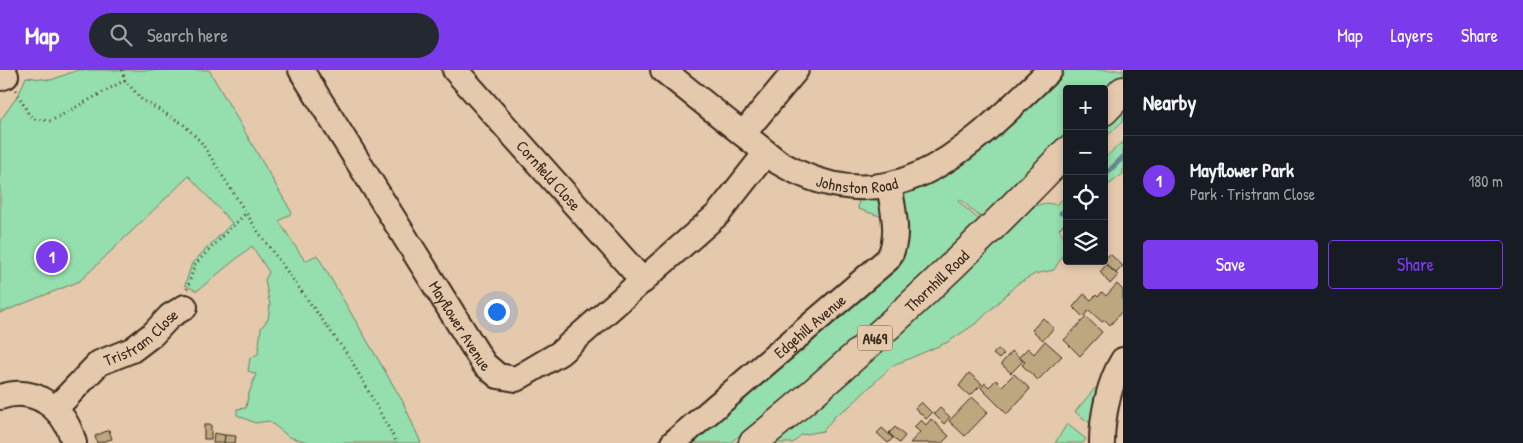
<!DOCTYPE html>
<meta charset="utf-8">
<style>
:root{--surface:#171b24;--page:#242831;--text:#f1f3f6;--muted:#9ea1a6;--line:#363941;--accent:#7c3aed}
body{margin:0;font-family:"Patrick Hand",sans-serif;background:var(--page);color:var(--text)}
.controls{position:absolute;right:15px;top:15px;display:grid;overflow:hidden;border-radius:5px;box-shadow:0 2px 8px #0003}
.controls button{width:45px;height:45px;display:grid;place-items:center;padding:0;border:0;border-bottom:1px solid var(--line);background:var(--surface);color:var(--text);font:25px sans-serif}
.you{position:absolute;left:496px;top:241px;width:18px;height:18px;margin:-12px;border:4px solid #fff;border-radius:50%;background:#1a73e8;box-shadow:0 0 0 8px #1a73e833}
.badge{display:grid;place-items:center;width:32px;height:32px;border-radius:50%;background:var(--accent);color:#fff;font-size:16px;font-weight:700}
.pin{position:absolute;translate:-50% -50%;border:2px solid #fff;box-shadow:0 1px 5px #0006}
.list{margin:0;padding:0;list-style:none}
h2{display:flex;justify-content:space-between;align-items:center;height:65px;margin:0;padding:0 20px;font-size:21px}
h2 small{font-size:16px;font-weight:400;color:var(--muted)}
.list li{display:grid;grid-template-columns:32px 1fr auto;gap:15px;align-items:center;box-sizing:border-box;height:90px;padding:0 20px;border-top:1px solid var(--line)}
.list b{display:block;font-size:19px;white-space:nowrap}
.list p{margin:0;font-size:16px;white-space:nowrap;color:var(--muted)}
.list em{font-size:16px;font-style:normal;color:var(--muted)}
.actions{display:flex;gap:10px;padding:15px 20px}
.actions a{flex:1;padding:11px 0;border:1px solid var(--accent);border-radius:5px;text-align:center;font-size:18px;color:var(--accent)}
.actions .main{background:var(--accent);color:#fff}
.icon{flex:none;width:28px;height:28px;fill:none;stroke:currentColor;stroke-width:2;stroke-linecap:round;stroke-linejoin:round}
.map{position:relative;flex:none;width:1123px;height:373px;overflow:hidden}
header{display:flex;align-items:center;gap:30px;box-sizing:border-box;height:70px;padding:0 25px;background:var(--accent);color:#fff}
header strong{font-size:24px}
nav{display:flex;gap:28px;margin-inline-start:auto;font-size:18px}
.search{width:350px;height:45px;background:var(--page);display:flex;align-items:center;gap:12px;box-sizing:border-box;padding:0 18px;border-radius:28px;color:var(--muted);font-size:19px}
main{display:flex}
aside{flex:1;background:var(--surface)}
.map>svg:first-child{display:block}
.green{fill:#95dead;stroke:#688466}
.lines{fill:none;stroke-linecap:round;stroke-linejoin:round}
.stream{stroke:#658a93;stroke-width:5}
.building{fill:#bda77f;stroke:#3b2a1e}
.minor-casing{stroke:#3b2a1e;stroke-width:28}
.major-casing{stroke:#3b2a1e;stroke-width:31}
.path{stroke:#3b2a1e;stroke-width:3;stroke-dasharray:1 4;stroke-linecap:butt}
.minor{stroke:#e5c9ac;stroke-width:24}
.major{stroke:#e5c9ac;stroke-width:28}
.labels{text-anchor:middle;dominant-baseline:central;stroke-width:4;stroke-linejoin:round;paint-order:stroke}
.shield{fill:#e5c9ac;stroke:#6e5a49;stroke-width:1}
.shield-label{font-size:15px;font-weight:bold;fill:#3b2a1e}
.street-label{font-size:16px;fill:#3b2a1e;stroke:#e5c9ac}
</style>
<header>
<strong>Map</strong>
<div class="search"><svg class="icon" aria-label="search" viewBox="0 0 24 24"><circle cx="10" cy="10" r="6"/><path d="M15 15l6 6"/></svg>Search here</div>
<nav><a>Map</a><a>Layers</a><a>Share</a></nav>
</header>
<main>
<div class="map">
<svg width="1123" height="373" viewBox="0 0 1123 373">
<rect width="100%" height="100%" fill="#e5c9ac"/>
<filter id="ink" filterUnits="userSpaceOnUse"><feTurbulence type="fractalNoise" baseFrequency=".02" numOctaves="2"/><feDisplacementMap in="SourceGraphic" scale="10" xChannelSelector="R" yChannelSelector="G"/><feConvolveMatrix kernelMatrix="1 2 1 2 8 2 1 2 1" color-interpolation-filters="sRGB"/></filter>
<g filter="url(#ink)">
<!-- green -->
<g class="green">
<path d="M 78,0 L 209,0 L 292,143 L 279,151 L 305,191 L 317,185 L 403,332 L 421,373 L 312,373 L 289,367 L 269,351 L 255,353 L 237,345 L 237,339 L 246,338 L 248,326 L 256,304 L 248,301 L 250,288 L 258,284 L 261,258 L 268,249 L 270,235 L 265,210 L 269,202 L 252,176 L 197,221 L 185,215 L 192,193 L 232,153 L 189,106 L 80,211 L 0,243 L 0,51 L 19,24 L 26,7 L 51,10 Z"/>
<path d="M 1047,0 L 1123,0 L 1123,9 L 1104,30 L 1104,19 L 1067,19 L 1067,59 L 1063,68 L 1066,71 C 962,177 855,278 741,373 L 735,373 L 874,255 L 1024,107 L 1016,113 L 981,148 L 960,129 L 958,131 L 979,150 L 856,267 L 810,308 L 730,373 L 682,373 L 801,273 L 799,270 L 804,259 L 820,257 L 860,222 C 864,209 884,204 894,193 C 898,188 900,180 902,174 C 901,165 894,163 901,155 C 897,114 899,126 928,109 C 938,103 937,89 946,82 L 981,68 L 1015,36 L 1018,24 L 1027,14 L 1046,3 Z"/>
<path d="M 1123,37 L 1123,51 L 1104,69 L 1107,53 Z"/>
<path d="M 1123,71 L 1123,104 L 1104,118 L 1104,89 Z"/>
<path d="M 859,122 L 876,125 L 883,147 L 858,139 Z"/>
<path d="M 1067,125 L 1067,151 L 1059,159 C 1072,177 1064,182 1054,200 L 1035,204 L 1017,214 L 978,252 L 948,272 L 892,296 L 851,335 L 835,346 L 823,361 L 801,365 L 793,373 L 772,373 L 1023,144 C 1034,137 1042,130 1056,135 Z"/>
<path d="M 1095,318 L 1103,323 L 1094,356 L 1075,342 Z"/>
<path d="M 1067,354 L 1086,369 L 1083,373 L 1055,373 Z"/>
</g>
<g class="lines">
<!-- stream -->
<g class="stream">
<path d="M 1104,106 L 1123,87"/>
<path d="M 1061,143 L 1067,139"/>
</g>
</g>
<!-- building -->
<g class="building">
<path d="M 1110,184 L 1123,196 L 1116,203 L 1103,191 Z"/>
<path d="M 1106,195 L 1118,205 L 1110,214 L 1100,202 Z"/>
<path d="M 1117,214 L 1123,220 L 1123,240 L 1110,255 L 1105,250 L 1102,252 L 1089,240 L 1083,247 L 1073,237 L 1084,224 L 1091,230 L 1096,225 L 1098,227 L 1102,222 L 1106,226 Z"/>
<path d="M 1086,247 L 1102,262 L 1080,286 L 1064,270 Z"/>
<path d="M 1043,248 L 1054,258 L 1043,270 L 1032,260 Z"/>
<path d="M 1045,271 L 1062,286 L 1038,310 L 1022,295 L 1025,292 L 1019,287 L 1028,278 L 1034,284 Z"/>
<path d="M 998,279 L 1004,284 L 999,289 L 993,284 Z"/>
<path d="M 1012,281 L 1023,291 L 1011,303 L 1001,294 Z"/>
<path d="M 969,303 L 982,314 L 970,326 L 959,316 Z"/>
<path d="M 1014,304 L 1030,319 L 1007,344 L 981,318 L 985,313 L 989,317 L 996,310 L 1002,316 Z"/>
<path d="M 972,327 L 988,342 L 965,366 L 949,351 Z"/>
<path d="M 921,332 L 932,343 L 926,349 L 915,338 Z"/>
<path d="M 940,338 L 950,347 L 944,354 L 934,344 Z"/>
<path d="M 931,349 L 949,366 L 942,373 L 910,373 L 920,362 L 914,357 L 921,350 L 926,355 Z"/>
<rect x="204" y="355" width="7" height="14"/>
<path d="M 895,357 L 905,366 L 899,373 L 889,363 Z"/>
<path d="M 882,358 L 893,368 L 888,373 L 877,363 Z"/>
<path d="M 109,360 L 112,369 L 97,373 L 95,366 Z"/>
<path d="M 214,363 L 225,365 L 224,373 L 213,373 Z"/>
<path d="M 225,365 L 236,366 L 235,373 L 224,373 Z"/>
</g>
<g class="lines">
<!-- minor casing -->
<g class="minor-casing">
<g id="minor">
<path id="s1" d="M 301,0 L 484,294 L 498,306 L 516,309 L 560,283 L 718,144 L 766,83"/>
<path id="s2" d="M 455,0 L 643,211"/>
<path id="s3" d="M 663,0 L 778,92 C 895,161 970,76 1050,0"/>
<path d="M 0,8 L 6,6"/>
<path d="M 743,64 L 796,0"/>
<path d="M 0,327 C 36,315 65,339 74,373"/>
<path id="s4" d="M 56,338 L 99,293 L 132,280 L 153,264 L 170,246 L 185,237"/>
<path id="s5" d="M 673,373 L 888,189 C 901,168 893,139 889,115"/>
<path d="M 1102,373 C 1102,347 1109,312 1123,290"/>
</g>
</g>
<!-- major casing -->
<g class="major-casing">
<g id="major">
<path d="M 1104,41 L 1123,21"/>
<path id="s6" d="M 753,373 C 864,283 968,184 1067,81"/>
</g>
</g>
<!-- path -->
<g class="path">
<path d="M 122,0 L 125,10 L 142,30 L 182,53 L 201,72 L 257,160 L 350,288 L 397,373"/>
<path d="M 16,20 L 29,45 L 35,49 L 51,51 L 125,10"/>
<path d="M 187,219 L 195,194 L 246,143"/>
</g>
<!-- minor -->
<use href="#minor" class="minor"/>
<!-- major -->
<use href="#major" class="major"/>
</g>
</g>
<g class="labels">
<!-- shield labels -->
<rect class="shield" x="857.5" y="255.5" width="35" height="25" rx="4"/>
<g class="shield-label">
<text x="875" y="268">A469</text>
</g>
<!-- street labels -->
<g class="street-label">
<text stroke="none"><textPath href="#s2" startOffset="141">Cornfield Close</textPath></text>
<text stroke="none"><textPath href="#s3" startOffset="231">Johnston Road</textPath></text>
<text stroke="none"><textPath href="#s6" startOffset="245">Thornhill Road</textPath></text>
<text stroke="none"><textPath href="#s1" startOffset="301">Mayflower Avenue</textPath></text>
<text stroke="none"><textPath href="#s5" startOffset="180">Edgehill Avenue</textPath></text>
<text stroke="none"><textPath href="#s4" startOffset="112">Tristram Close</textPath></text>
</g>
</g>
</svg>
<div class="controls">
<button>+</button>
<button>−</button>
<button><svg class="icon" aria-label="locate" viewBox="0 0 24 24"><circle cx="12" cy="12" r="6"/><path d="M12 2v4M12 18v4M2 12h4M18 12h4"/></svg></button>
<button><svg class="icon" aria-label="layers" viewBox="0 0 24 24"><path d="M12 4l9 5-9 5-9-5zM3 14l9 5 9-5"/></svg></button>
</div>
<div class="you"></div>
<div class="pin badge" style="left:52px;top:187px">1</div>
</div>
<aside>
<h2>Nearby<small></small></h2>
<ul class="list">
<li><span class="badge">1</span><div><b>Mayflower Park</b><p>Park · Tristram Close</p></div><em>180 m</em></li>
</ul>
<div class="actions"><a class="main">Save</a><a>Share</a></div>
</aside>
</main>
